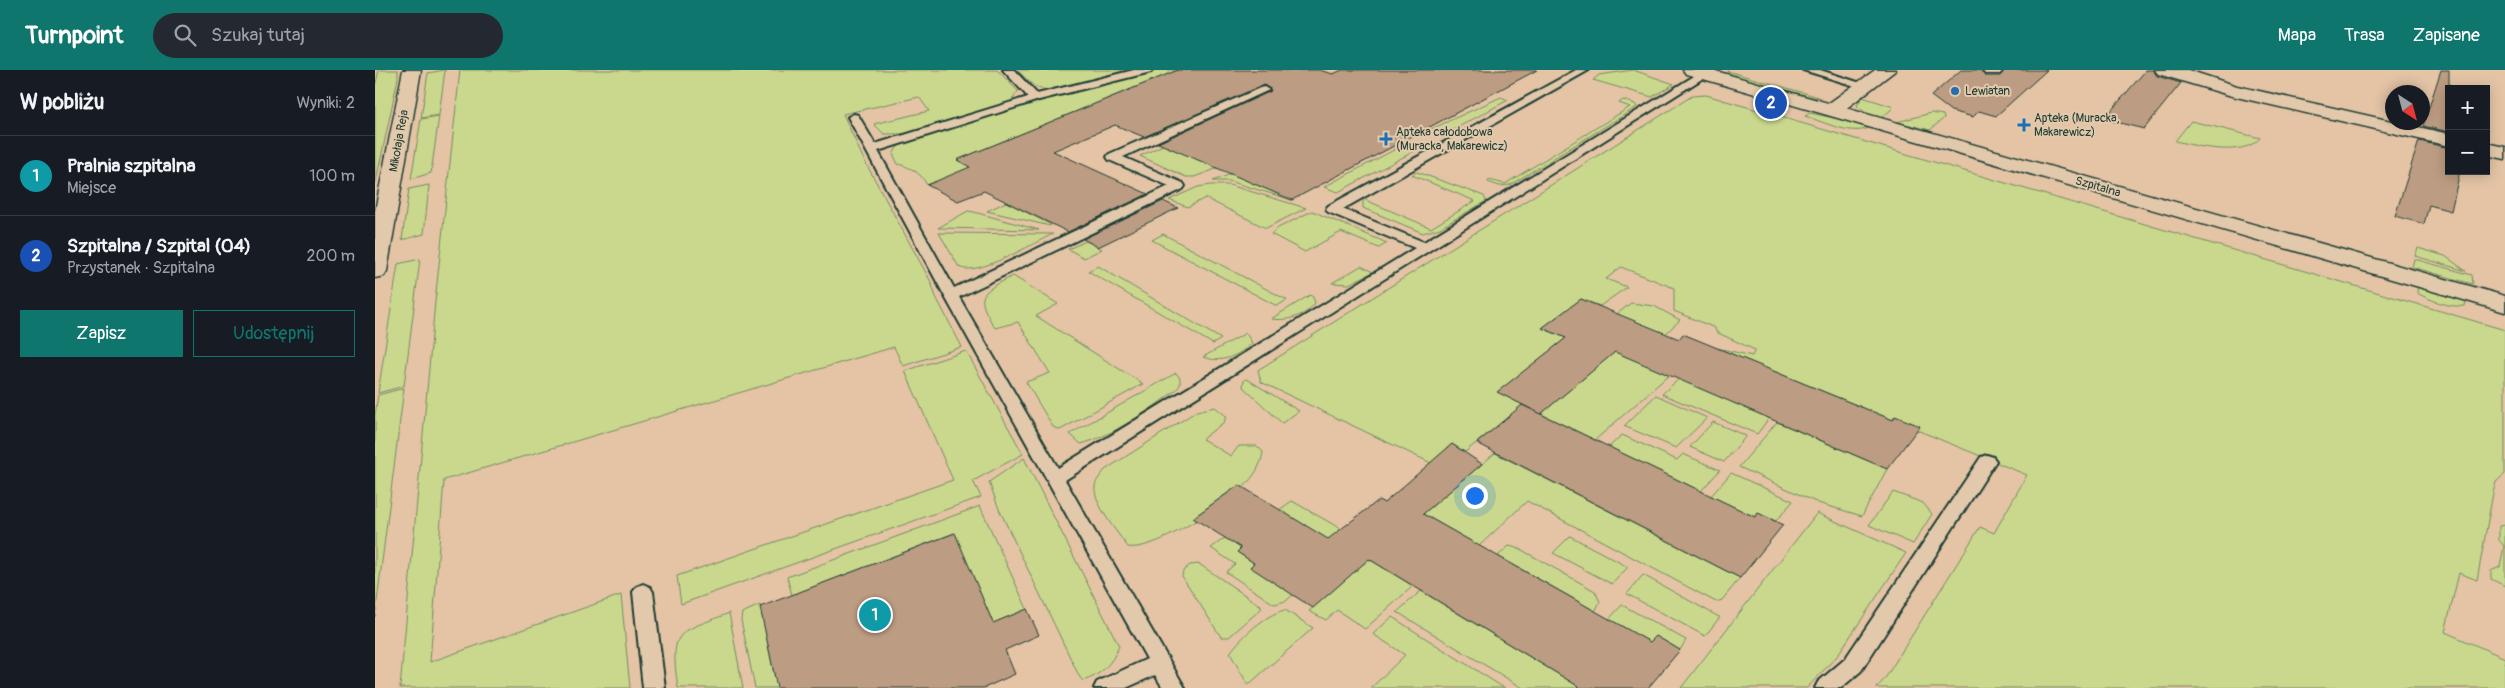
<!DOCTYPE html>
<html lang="pl">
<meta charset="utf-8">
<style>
:root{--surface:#171b24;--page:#242831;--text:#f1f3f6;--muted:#9ea1a6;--line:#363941;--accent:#0f766e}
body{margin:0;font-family:Pangolin,sans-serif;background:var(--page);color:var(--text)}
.controls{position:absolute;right:15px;top:15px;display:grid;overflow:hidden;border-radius:0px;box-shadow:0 2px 12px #0003}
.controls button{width:45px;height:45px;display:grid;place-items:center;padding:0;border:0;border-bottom:1px solid var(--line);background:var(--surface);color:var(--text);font:25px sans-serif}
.compass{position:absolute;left:2010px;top:15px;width:45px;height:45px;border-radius:50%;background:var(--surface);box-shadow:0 2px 12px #0003;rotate:144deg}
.you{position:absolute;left:1099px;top:425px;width:18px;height:18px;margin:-12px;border:4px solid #fff;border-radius:50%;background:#1a73e8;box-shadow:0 0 0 8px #1a73e833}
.badge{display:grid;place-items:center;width:32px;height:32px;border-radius:50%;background:var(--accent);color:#fff;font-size:16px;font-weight:700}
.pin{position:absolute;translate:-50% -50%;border:2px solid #fff;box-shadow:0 1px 5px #0006}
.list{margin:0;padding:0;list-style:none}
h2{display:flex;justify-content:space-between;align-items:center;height:65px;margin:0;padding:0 20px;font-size:21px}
h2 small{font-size:16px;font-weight:400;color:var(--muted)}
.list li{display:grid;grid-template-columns:32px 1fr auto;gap:15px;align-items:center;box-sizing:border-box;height:80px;padding:0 20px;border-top:1px solid var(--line)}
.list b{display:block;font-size:19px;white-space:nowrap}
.list p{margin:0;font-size:16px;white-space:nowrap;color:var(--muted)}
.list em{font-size:16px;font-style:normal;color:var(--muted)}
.actions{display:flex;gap:10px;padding:15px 20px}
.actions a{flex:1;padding:11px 0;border:1px solid var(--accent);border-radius:0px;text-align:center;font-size:18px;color:var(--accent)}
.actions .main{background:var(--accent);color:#fff}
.icon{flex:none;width:28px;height:28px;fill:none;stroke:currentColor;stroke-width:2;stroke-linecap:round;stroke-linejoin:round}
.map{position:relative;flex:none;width:2130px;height:618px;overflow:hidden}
header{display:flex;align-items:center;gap:30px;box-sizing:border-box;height:70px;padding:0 25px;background:var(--accent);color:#fff}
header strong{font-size:24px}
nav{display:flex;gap:28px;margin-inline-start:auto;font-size:18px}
.search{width:350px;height:45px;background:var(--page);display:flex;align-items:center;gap:12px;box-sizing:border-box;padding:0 18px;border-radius:28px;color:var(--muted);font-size:19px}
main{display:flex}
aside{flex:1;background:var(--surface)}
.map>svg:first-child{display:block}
.green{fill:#c9d88c;stroke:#748a60}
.building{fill:#bc9c82;stroke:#1f3d34}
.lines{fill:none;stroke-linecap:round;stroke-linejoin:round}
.service-casing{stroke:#1f3d34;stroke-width:4}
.minor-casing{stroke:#1f3d34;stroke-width:3}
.tertiary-casing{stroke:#1f3d34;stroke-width:3}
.service{fill:#e3c9ab;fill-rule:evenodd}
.minor{fill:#e3c9ab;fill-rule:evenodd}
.tertiary{fill:#e3c9ab;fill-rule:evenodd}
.poi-dot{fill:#1f6fb2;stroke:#e3c9ab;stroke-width:2}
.labels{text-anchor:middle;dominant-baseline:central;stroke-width:4;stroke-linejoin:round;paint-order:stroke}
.far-poi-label{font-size:12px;fill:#1f3d34;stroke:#e3c9ab;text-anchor:start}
.far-street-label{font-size:12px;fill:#1f3d34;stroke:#e3c9ab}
</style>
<header>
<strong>Turnpoint</strong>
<div class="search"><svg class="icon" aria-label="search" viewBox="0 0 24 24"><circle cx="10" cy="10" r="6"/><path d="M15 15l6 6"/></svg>Szukaj tutaj</div>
<nav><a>Mapa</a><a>Trasa</a><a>Zapisane</a></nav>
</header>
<main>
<aside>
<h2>W pobliżu<small>Wyniki: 2</small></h2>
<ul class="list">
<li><span class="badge" style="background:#0f9aa8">1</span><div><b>Pralnia szpitalna</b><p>Miejsce</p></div><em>100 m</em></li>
<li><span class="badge" style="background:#1a4fb4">2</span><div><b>Szpitalna / Szpital (04)</b><p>Przystanek · Szpitalna</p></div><em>200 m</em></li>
</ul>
<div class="actions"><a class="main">Zapisz</a><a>Udostępnij</a></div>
</aside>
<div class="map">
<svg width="2130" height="618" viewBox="0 0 2130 618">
<rect width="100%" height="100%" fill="#e4c4a5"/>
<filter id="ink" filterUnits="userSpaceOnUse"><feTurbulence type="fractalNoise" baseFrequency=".02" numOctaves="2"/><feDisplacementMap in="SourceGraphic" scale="10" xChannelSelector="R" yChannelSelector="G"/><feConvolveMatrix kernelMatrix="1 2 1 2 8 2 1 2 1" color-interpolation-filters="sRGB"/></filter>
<g filter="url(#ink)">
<!-- green -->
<g class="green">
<path d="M 4,0 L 23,0 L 23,8 L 0,116 L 0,17 Z"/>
<path d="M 70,0 L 64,45 L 46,48 L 53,3 Z"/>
<path d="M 85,0 L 622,0 L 643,21 L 636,32 L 533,64 L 509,64 L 499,54 L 554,41 L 544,27 L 468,44 L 488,88 L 556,212 L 561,227 L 587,277 L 528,296 L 519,277 L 69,410 L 55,592 L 246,525 L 255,618 L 25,618 L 60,232 Z"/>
<path d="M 642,0 L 757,0 L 673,21 L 660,17 Z"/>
<path d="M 781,0 L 803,0 L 582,90 L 597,98 L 552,115 C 545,102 537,98 523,94 L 518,84 L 524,75 L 538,70 L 665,30 Z"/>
<path d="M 1258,0 L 1299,14 L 1277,27 L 1218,10 L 1224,5 Z"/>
<path d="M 1352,1 L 1447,28 L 1437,27 L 1358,6 Z"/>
<path d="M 1331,25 L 2130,260 L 2130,404 L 2121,412 L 2118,423 L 2102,510 L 2084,503 L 2070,562 L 2130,588 L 2130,618 L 1501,618 L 1509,610 L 1605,457 L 1619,463 L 1652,405 L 1542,360 L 1520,347 L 1518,350 L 1342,278 L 1377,286 L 1380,280 L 1341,262 L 1340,258 L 1299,241 L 1299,218 L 1246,197 L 1231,209 L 1252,217 L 1225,236 L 1206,229 L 1167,258 L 1191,268 L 1123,322 L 1148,335 L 1090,382 L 1077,374 L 1056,393 L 886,312 L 883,300 L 1317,26 Z"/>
<path d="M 1126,27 L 1133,30 L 1067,66 L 1052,61 Z"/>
<path d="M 1487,27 L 1516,36 L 1518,38 L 1506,48 L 1491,43 L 1482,36 Z"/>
<path d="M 1248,30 L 1260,34 L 1262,37 L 1135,115 L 1124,116 L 1113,112 L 1114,110 L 1130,114 L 1255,37 L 1244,33 Z"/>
<path d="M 1435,43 L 1497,56 C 1480,68 1449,52 1430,46 Z"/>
<path d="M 1556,43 L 1568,45 L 1569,48 L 1555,60 L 1522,52 Z"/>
<path d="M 64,46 L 56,103 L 36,109 L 46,49 Z"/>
<path d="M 1816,51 L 1885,68 C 1868,88 1822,76 1800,71 Z"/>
<path d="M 914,72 L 819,107 L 811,107 L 765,86 L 788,75 L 794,77 Z"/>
<path d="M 1034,72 L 1047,77 L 967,120 L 963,122 L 949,117 Z"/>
<path d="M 907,84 L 861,106 L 917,130 L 854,111 L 838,111 Z"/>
<path d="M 1042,102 L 1109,126 L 1111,131 L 1065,158 L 1048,163 L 988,138 L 988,129 L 1056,158 L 1100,131 L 1037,105 Z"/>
<path d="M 54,115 L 49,164 L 27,170 L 34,119 Z"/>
<path d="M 836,115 L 854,115 L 931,138 L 891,158 L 830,128 L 813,137 L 794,130 L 823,117 Z"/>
<path d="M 631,132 L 676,155 L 675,156 L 612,141 Z"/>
<path d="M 593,141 L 599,142 L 664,160 L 563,158 Z"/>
<path d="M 937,141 L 1012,173 L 1004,178 L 966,162 L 930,182 L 896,164 L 903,158 Z"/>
<path d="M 564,163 L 678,164 C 660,172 601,208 584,197 Z"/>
<path d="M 788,164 L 912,230 L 902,236 L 777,170 Z"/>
<path d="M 711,171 L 727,179 L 709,188 L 693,179 Z"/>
<path d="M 2043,178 L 2070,186 L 2091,201 L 2040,186 Z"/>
<path d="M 45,189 L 29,316 L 3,323 L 23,194 Z"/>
<path d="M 2039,189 L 2097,205 L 2098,214 L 2037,197 Z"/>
<path d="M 723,196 L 846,269 L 838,274 L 713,201 Z"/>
<path d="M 986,196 L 998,202 L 974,214 L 957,213 Z"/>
<path d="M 638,206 L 683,234 L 661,246 L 768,314 L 685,360 L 678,357 L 651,312 L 675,303 L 643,252 L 620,258 C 599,224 605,223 638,206 Z"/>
<path d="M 2043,213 L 2092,227 L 2090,236 C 2075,238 2055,230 2042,223 Z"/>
<path d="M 935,225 L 938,227 L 940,233 C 930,247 912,251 896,249 Z"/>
<path d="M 1256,233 L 1279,236 L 1305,250 L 1288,266 L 1242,244 Z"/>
<path d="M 871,263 L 877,273 C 863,286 847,294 828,287 Z"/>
<path d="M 1242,280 L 1294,305 L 1220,370 L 1166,344 Z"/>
<path d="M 591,281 L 648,384 L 598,411 L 606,427 L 306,534 L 302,506 L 578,410 L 530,301 Z"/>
<path d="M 801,303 L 805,308 L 805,315 L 801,320 C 775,340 737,366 706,374 L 695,364 Z"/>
<path d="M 872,309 L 924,341 L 907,353 L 868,317 L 869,310 Z"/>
<path d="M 1304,309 L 1394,348 L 1382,364 L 1287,324 Z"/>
<path d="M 29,318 L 0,547 L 0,345 L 3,325 Z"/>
<path d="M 1281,325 L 1332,348 L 1301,378 L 1249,356 Z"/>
<path d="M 840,337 L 851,346 L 849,352 L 827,369 L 856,386 L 864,376 L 882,376 L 888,382 C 886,397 878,407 868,418 L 864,415 L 819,447 L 822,450 C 806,460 772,480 753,477 C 743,463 718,434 720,416 C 721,410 727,404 730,400 L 822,341 Z"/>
<path d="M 1338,352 L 1371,366 L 1349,392 L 1315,377 Z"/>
<path d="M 1402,352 L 1512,399 L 1487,446 L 1443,433 L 1364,397 Z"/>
<path d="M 1247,365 L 1302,390 L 1308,384 L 1345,400 L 1326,421 L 1234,377 Z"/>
<path d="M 1120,383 L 1365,508 L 1347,530 L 1341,532 L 1152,431 L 1104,476 L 1048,444 Z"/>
<path d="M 649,388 L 744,576 C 737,594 726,605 708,611 L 704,606 L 624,439 L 614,412 Z"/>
<path d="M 1356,403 L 1418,431 L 1401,451 L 1383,443 L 1380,447 L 1336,426 Z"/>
<path d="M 1518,422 L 1548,433 L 1557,444 L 1538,474 L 1494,455 Z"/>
<path d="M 917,431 L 968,460 L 970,480 L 904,440 Z"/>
<path d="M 605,436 L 652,539 L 618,553 L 579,463 L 417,525 L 412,507 Z"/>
<path d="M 1442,443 L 1531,483 L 1462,586 L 1432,618 L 1306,618 Z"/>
<path d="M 2130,455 L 2130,516 L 2116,509 L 2116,501 L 2125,497 L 2129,476 L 2124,470 L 2124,456 Z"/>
<path d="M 1195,466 L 1253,497 L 1237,514 L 1178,483 Z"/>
<path d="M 850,468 L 866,478 L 862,482 L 879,493 L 875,497 L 922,521 L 911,531 L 899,534 L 851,502 L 860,494 L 836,478 Z"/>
<path d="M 1134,476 L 1145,479 L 1220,521 L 1225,532 L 1220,541 L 1123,486 Z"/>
<path d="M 994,489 L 1038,516 L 990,559 L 962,540 L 951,550 L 934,541 Z"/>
<path d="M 824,494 L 886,536 L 886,539 L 854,567 L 846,567 L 807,506 L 808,501 L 815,495 Z"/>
<path d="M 1268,505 L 1344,547 L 1345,547 L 1330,566 L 1252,524 Z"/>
<path d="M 1046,521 L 1206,618 L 1148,618 L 1022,542 Z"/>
<path d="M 385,535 L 402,618 L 380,618 L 366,550 L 367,543 Z"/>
<path d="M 1247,535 L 1311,570 L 1305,580 L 1281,566 L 1275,572 L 1234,549 Z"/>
<path d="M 910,540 L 938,558 L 873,615 L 855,583 C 866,567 891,544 910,540 Z"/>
<path d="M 354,543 L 368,618 L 303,618 C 294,557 303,564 354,543 Z"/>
<path d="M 1017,547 L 1126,616 L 1130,618 L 996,618 L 1030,585 L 998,564 Z"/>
</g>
<!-- building -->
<g class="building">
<path d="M 803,0 L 944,0 L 958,4 L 967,0 L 1162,0 L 917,130 L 783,73 L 896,21 L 889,15 L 769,67 L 740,55 L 678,81 L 773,124 L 693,162 L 609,121 L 583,131 L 552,115 L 595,97 L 582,90 Z"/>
<path d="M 1586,0 L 1605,0 L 1610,6 L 1625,6 L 1630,0 L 1672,0 L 1621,46 L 1604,41 L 1598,47 L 1576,41 L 1556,26 Z"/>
<path d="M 1771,0 L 1778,0 L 1782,6 L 1806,13 L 1769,59 L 1729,49 Z"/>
<path d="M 2066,0 L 2074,0 L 2074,62 L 2048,56 Z"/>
<path d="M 2044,71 L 2074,78 L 2074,101 L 2085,101 L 2076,141 L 2054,135 L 2049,154 L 2020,146 Z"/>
<path d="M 788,131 L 803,138 L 723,177 L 708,169 Z"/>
<path d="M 1206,229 L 1304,269 L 1308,264 L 1518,350 L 1520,346 L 1545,356 L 1512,399 L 1240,282 L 1166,344 L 1122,322 L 1191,268 L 1167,258 Z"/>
<path d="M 1147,335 L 1380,447 L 1383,443 L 1408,455 L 1365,508 L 1102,373 Z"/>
<path d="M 1077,374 L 1107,394 L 1048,444 L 1275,572 L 1281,566 L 1305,580 L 1273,618 L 1206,618 L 994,489 L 938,538 L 875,497 L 879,493 L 862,482 L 866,478 L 818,448 L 864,415 L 953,469 L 1004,430 L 1009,433 Z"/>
<path d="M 580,463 L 618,553 L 652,539 L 664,565 L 630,580 L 640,604 L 609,618 L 402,618 L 385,537 Z"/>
</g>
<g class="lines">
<!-- service casing -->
<g class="service-casing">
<g id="service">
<path d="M 628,0 L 639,0 L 662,24 L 759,0 L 777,0 L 776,2 L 664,30 L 503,81 L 579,218 L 794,116 L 734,90 L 732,87 L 734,84 L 885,18 L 889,17 L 894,20 L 748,87 L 808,113 L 810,116 L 808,119 L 584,227 L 683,398 L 1040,178 L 953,142 L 951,139 L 953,136 L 1201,0 L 1214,0 L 968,139 L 1049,172 L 1329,0 L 1341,0 L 690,410 L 810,618 L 788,618 L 780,605 L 751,618 L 719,618 L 722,612 L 772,589 L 569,225 L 473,47 L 479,44 L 483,45 L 500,74 L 653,27 Z"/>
<path d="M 1428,0 L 1445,0 L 1495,16 L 1490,19 Z"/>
<path d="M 1612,385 L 1618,387 L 1621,391 L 1486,601 L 1466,618 L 1440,618 L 1443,612 L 1470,589 L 1606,387 Z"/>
<path d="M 268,514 L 275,517 L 278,522 L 290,618 L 268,618 L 258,522 L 261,517 Z"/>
</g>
</g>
<!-- minor casing -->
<g class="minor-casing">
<g id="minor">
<path d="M 1500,0 L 1521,0 L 1464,44 L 1450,44 L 1447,40 L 1450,36 Z"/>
<path d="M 1607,0 L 1628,0 L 1625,4 L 1610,4 Z"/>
<path d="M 1780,0 L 1813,0 L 1862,16 L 2074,64 L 2074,76 L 1857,26 L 1783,4 Z"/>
<path d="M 2111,73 L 2130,77 L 2130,89 L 2111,85 Z"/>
</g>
</g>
<!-- tertiary casing -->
<g class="tertiary-casing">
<g id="tertiary">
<path d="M 28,0 L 46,0 L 12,201 L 9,206 L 0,208 L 0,141 Z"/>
<path d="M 1308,0 L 1337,0 L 2130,226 L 2130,242 L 1311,4 Z"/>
</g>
</g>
<!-- service -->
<use href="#service" class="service"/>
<!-- minor -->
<use href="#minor" class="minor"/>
<!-- tertiary -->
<use href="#tertiary" class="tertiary"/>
</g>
</g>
<!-- markers -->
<g class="poi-dot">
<circle cx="1580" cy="21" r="5"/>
<path d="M1646.5 47.5h5v5h5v5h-5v5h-5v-5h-5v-5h5z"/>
<path d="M1008.5 61.5h5v5h5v5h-5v5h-5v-5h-5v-5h5z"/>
</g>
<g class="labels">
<!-- far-poi labels -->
<g class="far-poi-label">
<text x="1590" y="21">Lewiatan</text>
<text x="1659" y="48">Apteka (Muracka,<tspan x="1659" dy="14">Makarewicz)</tspan></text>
<text x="1021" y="62">Apteka całodobowa<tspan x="1021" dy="14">(Muracka, Makarewicz)</tspan></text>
</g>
<!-- far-street labels -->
<g class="far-street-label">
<text transform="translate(24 71) rotate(-80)">Mikołaja Reja</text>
<text transform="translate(1723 117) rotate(16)">Szpitalna</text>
</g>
</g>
</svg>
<div class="controls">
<button>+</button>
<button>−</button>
</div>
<svg class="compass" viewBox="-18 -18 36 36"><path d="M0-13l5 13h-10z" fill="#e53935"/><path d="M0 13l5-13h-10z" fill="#9ea1a6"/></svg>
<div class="you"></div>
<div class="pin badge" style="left:500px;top:545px;background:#0f9aa8">1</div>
<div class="pin badge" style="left:1396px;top:33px;background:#1a4fb4">2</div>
</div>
</main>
